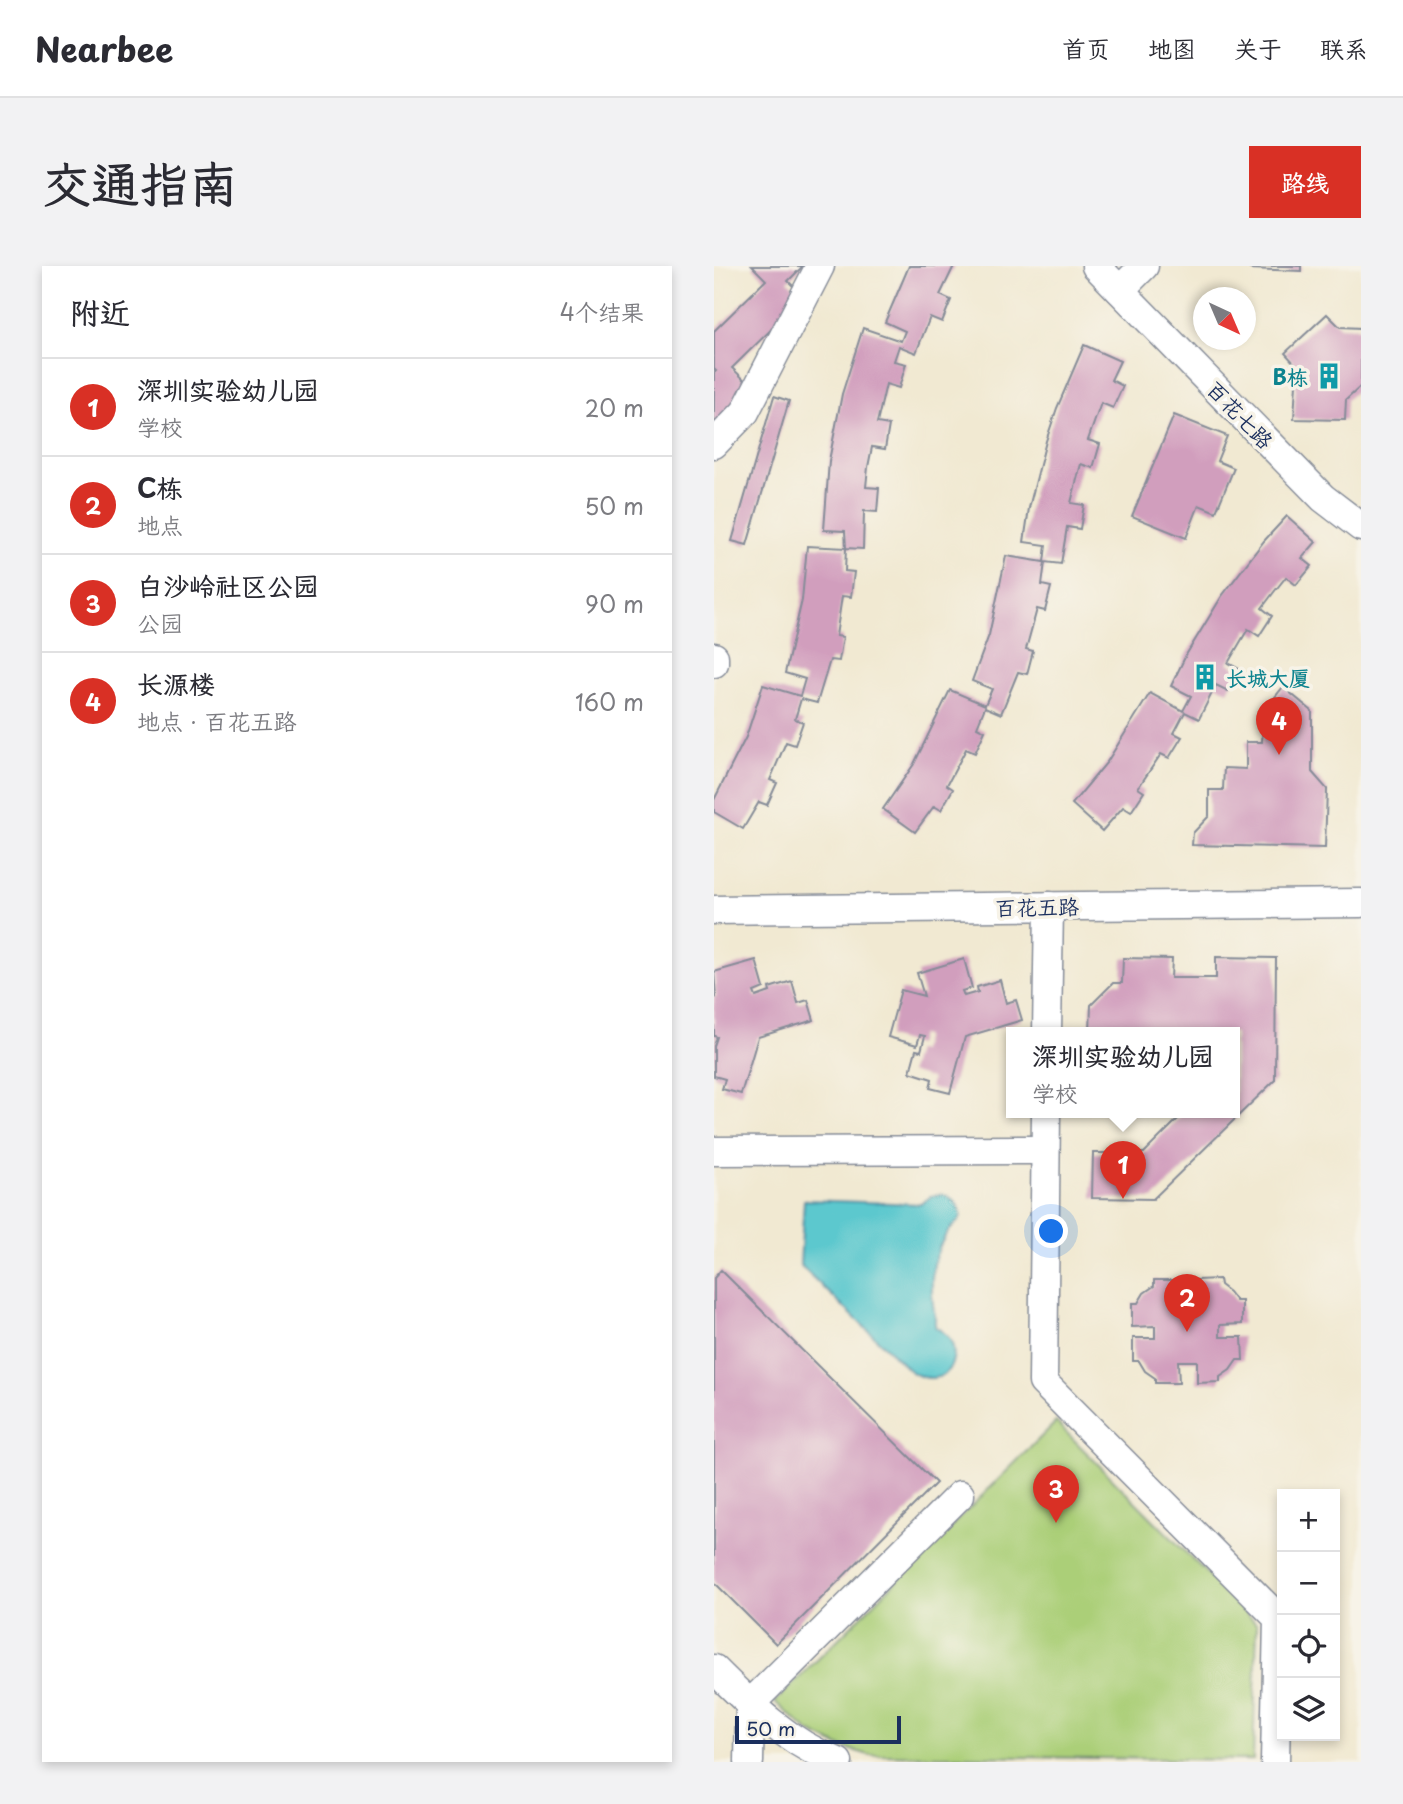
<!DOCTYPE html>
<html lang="zh">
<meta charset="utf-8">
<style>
:root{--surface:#fff;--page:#f2f2f3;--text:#2b2b33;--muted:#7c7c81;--line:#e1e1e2;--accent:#d93025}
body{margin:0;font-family:"Playpen Sans","LXGW WenKai TC",sans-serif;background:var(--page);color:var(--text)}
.controls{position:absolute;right:21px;bottom:21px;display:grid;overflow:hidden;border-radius:0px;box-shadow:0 4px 10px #0003}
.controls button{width:63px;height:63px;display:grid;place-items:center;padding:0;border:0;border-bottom:2px solid var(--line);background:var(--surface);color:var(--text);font:35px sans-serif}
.compass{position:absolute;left:479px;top:21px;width:63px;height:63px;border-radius:50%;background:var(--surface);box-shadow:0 4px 10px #0003;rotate:136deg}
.scale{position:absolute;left:21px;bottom:18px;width:166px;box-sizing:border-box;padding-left:7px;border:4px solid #1b2f5e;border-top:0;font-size:19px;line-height:24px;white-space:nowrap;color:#1b2f5e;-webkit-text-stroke:5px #f7f3e8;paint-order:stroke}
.you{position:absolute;left:338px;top:966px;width:24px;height:24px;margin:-18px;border:5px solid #fff;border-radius:50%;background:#1a73e8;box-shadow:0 0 0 10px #1a73e833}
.badge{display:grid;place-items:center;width:46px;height:46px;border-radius:50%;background:var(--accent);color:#fff;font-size:23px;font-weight:700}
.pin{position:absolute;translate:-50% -58px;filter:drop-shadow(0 2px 4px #0008)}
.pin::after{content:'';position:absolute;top:37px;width:24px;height:21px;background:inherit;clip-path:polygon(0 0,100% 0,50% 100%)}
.popup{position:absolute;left:292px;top:761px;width:234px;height:91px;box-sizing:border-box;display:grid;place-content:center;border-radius:0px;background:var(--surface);filter:drop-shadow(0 2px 5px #0005);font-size:23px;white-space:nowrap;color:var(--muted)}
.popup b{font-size:26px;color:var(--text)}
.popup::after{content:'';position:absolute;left:50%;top:100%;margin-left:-14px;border:14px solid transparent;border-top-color:var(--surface)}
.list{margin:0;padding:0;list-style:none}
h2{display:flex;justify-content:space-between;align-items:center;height:91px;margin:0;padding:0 28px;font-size:30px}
h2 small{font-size:23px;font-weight:400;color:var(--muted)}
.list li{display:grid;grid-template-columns:46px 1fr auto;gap:21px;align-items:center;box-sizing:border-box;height:98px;padding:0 28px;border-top:2px solid var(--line)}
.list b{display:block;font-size:26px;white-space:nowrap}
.list p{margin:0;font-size:23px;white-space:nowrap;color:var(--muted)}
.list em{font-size:23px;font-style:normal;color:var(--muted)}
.icon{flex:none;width:38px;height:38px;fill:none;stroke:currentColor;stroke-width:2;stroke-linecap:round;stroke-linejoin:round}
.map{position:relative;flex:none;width:647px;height:1496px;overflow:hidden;border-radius:0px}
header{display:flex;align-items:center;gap:42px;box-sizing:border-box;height:98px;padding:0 35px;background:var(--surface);border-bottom:2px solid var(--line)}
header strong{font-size:33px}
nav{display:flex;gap:38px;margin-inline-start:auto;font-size:24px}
.intro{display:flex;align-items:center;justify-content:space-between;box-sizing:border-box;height:168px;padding:0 42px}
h1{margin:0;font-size:49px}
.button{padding:18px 32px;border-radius:0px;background:var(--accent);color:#fff;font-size:24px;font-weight:700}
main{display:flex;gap:42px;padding:0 42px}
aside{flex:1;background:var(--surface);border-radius:0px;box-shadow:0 4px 10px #0003}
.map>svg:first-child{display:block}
.green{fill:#abcf78;stroke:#637f6b;stroke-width:2}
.water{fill:#5bc8ce;stroke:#3b7c96;stroke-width:2}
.building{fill:#d19ebd}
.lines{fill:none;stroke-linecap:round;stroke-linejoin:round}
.minor-casing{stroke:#868c98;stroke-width:31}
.minor{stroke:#fff;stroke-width:28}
.labels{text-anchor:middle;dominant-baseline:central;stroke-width:7;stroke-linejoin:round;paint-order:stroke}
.culture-label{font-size:21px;font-weight:bold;fill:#0d838f;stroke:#f7f3e8;text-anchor:end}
.street-label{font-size:21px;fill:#1b2f5e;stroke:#f7f3e8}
</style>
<header>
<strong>Nearbee</strong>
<nav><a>首页</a><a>地图</a><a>关于</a><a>联系</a></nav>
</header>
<div class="intro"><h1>交通指南</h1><a class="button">路线</a></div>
<main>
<aside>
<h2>附近<small>4个结果</small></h2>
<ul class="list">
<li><span class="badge">1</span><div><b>深圳实验幼儿园</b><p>学校</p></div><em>20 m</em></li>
<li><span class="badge">2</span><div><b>C栋</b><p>地点</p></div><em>50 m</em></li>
<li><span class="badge">3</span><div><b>白沙岭社区公园</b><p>公园</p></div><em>90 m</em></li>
<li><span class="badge">4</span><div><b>长源楼</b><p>地点 · 百花五路</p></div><em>160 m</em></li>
</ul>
</aside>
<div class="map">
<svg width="647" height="1496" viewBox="0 0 647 1496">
<rect width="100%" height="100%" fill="#f7f3e8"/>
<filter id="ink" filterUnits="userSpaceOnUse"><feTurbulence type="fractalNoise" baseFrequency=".0143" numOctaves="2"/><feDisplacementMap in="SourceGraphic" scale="14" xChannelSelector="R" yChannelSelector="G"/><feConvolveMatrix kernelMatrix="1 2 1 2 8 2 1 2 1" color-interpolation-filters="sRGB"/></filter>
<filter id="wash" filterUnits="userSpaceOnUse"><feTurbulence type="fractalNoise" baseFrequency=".00686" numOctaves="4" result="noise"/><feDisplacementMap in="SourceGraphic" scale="28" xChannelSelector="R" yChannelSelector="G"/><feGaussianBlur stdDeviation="1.57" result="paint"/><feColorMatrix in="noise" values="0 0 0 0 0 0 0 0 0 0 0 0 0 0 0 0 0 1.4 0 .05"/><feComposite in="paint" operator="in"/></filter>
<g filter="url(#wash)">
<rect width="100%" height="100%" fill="#f1e9d2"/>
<!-- green -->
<path class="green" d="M 342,1156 L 543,1358 L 539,1494 L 155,1489 L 125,1480 L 95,1466 L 61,1436 Z"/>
<!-- water -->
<path class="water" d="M 228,928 C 240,932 245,938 247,951 C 242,958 234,964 230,972 C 216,995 216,1025 221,1051 C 221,1055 220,1059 222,1062 C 223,1062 231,1067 231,1068 C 238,1073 241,1084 239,1093 C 234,1120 202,1115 189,1098 L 86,999 L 90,934 L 207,938 L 218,930 Z"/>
<g id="blocks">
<!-- building -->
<g class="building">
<path d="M 38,0 L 89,0 L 74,15 L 90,31 L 18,102 L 35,118 L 32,132 L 0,164 L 0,107 L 2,105 L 0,103 L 0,65 L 52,14 Z"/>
<path d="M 195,0 L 240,0 L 226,29 L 237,34 L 228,56 L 216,51 L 202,87 L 185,80 L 180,95 L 192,98 L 185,122 L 172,118 L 163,157 L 175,159 L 171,183 L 158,181 L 154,201 L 152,221 L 165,222 L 163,246 L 150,245 L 149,283 L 132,282 L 131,305 L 140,306 L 137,331 L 128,330 L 122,370 L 129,371 L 125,395 L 116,394 L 103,437 L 87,433 L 81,453 L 89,456 L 81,479 L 72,476 L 56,514 L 63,517 L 53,539 L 45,536 L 29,563 L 0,546 L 0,534 L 32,471 L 49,419 L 86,430 L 91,413 L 71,407 L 88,334 L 93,280 L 132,282 L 131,265 L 110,264 L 115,195 L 128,128 L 149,62 L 187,75 L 191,65 L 171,56 Z"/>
<path d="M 536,0 L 587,0 L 587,5 L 536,3 Z"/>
<path d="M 613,48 L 626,61 L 647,62 L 647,120 L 632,134 L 631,154 L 580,153 L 583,100 L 571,87 Z"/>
<path d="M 370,79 L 406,95 L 397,114 L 409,120 L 399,142 L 387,137 L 374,174 L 386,178 L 379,202 L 367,198 L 362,217 L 357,237 L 370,239 L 366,263 L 353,261 L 347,298 L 331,296 L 328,319 L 337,321 L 331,345 L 323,343 L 312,383 L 319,385 L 313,408 L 304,406 L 287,448 L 271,441 L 263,461 L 271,465 L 261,487 L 252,483 L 233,519 L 239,523 L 227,544 L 220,540 L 201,566 L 169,543 L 200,498 L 236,424 L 271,439 L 278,423 L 258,415 L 275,369 L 292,290 L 330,296 L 332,279 L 310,276 L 315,242 L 332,175 L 343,142 Z"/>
<path d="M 60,130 L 75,135 L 33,279 L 18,275 Z"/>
<path d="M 460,149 L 513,170 L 503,195 L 520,202 L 502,246 L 485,239 L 472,272 L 418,250 Z"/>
<path d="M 573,250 L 602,276 L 588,292 L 598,300 L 582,319 L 572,311 L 560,326 L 548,342 L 558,350 L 545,370 L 534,363 L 514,397 L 525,403 L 514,425 L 502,419 L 485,453 L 471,446 L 460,467 L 468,471 L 455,492 L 447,488 L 424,522 L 430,526 L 417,546 L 409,541 L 388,565 L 358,538 L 393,496 L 436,427 L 469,445 L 477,430 L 457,420 L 472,389 L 508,330 L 550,275 Z"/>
<path d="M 569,421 L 598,445 L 598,506 L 613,523 L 611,582 L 478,579 L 479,567 L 495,550 L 495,524 L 509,524 L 510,502 L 532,503 L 532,476 L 548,476 L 550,445 Z"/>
<path d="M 502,691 L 562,692 L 561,814 L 439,933 L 378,932 L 379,887 L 430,887 L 470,847 L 521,847 L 521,767 L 376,767 L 377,739 L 399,717 L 408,717 L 409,692 L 458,693 L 457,712 L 502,712 Z"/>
<path d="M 250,693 L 258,722 L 248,725 L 250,730 L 264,726 L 263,721 L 286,714 L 292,737 L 302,734 L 308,754 L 251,771 L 236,827 L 216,822 L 218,813 L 196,806 L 202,784 L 207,785 L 211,770 L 206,769 L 203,779 L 174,771 L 187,724 L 210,730 L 203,707 Z"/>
<path d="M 42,694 L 50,722 L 40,726 L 42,731 L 56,726 L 55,722 L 78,715 L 84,737 L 94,734 L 100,754 L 44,771 L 27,828 L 8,823 L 11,813 L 0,810 L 0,780 L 3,771 L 0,770 L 0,730 L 2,731 L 0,706 Z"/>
<path d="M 7,1004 L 222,1217 L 62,1378 L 0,1316 L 0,1012 Z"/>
<path d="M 505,1013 L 506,1019 L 515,1026 L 522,1035 L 528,1035 L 528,1058 L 506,1059 L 506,1071 L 528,1071 L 529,1094 L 523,1094 L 516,1104 L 506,1111 L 506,1116 L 483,1117 L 483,1095 L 464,1095 L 465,1117 L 441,1117 L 441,1112 L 431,1105 L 425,1095 L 419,1095 L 419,1072 L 441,1072 L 441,1060 L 418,1061 L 418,1037 L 424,1037 L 430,1027 L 440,1020 L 440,1014 L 464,1014 L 464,1036 L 482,1036 L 482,1014 Z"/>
</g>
</g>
</g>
<g filter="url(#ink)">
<use href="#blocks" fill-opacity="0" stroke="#868c98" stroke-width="2"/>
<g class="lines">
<!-- minor casing -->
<g class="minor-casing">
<g id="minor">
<path d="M 382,0 L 609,232 L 647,261"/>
<path d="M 406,24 L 430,0"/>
<path d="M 0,178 L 31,146 L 106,0"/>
<path d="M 0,391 L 0,397"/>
<path d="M 0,644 L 647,637"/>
<path d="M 333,767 L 335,640"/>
<path d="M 332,847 L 329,1116 L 564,1352 L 561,1496"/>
<path d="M 0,885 L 331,884"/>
<path d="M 0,1403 C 37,1440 74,1477 124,1496"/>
<path d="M 35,1496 L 36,1438 L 246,1229"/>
</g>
</g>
<!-- minor -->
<use href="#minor" class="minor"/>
</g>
</g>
<!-- icons -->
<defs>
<g id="building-bare" transform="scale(2.1)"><path d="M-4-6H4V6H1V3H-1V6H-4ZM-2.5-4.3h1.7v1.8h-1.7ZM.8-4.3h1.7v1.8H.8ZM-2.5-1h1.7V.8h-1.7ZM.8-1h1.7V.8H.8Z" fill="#0f9aa8" stroke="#f7f3e8" stroke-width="2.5" paint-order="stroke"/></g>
</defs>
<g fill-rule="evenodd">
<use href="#building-bare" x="615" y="110"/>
<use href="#building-bare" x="491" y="411"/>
</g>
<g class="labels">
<!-- culture labels -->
<g class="culture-label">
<text x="594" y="110">B栋</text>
<text x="512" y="411" text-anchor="start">长城大厦</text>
</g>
<!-- street labels -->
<g class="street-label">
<text transform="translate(527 148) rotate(46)">百花七路</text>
<text transform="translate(323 640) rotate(-1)">百花五路</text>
</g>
</g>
</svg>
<div class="controls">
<button>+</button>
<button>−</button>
<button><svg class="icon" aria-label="locate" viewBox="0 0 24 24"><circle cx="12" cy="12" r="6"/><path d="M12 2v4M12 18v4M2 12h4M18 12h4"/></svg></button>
<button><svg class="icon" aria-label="layers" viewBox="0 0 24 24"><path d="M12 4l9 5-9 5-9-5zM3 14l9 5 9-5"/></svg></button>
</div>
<svg class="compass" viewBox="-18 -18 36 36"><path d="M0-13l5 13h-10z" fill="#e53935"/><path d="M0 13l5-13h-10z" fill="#7c7c81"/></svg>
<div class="scale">50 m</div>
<div class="you"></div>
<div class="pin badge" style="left:409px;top:933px">1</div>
<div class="popup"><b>深圳实验幼儿园</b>学校</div>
<div class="pin badge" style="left:473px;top:1066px">2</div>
<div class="pin badge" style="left:342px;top:1257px">3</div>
<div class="pin badge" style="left:565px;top:489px">4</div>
</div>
</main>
